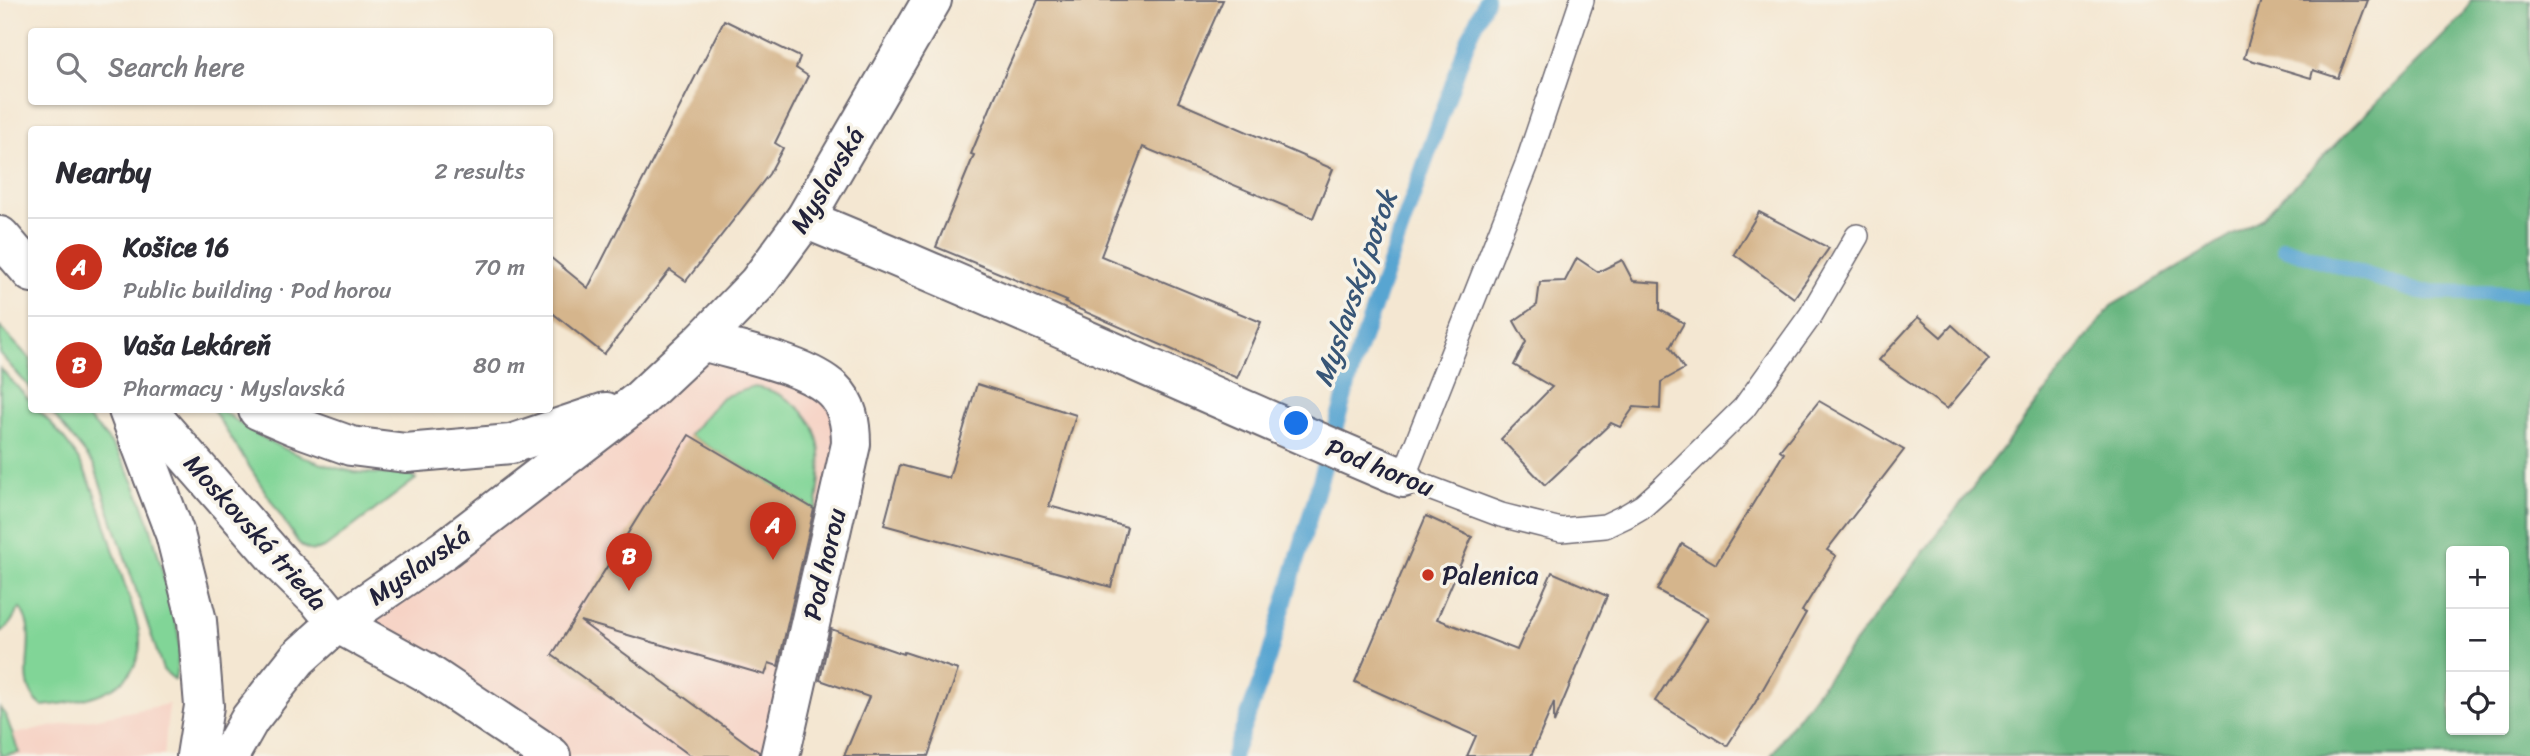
<!DOCTYPE html>
<meta charset="utf-8">
<style>
:root{--surface:#fff;--page:#f7f7f7;--text:#2b2b33;--muted:#7c7c81;--line:#e1e1e2;--accent:#c8321e}
body{margin:0;font-family:Sriracha,sans-serif;background:var(--page);color:var(--text)}
.controls{position:absolute;right:21px;bottom:21px;display:grid;overflow:hidden;border-radius:7px;box-shadow:0 2px 5px #0004}
.controls button{width:63px;height:63px;display:grid;place-items:center;padding:0;border:0;border-bottom:2px solid var(--line);background:var(--surface);color:var(--text);font:35px sans-serif}
.you{position:absolute;left:1297px;top:424px;width:24px;height:24px;margin:-18px;border:5px solid #fff;border-radius:50%;background:#1a73e8;box-shadow:0 0 0 10px #1a73e833}
.badge{display:grid;place-items:center;width:46px;height:46px;border-radius:50%;background:var(--accent);color:#fff;font-size:23px;font-weight:700}
.pin{position:absolute;translate:-50% -58px;filter:drop-shadow(0 2px 4px #0008)}
.pin::after{content:'';position:absolute;top:37px;width:24px;height:21px;background:inherit;clip-path:polygon(0 0,100% 0,50% 100%)}
.list{margin:0;padding:0;list-style:none}
h2{display:flex;justify-content:space-between;align-items:center;height:91px;margin:0;padding:0 28px;font-size:30px}
h2 small{font-size:23px;font-weight:400;color:var(--muted)}
.list li{display:grid;grid-template-columns:46px 1fr auto;gap:21px;align-items:center;box-sizing:border-box;height:98px;padding:0 28px;border-top:2px solid var(--line)}
.list b{display:block;font-size:26px;white-space:nowrap}
.list p{margin:0;font-size:23px;white-space:nowrap;color:var(--muted)}
.list em{font-size:23px;font-style:normal;color:var(--muted)}
.icon{flex:none;width:38px;height:38px;fill:none;stroke:currentColor;stroke-width:2;stroke-linecap:round;stroke-linejoin:round}
.map{position:relative;flex:none;width:2530px;height:756px;overflow:hidden}
.search{position:absolute;background:var(--surface);box-shadow:0 2px 5px #0004;left:28px;top:28px;width:525px;height:77px;display:flex;align-items:center;gap:18px;box-sizing:border-box;padding:0 24px;border-radius:7px;color:var(--muted);font-size:26px}
.panel{position:absolute;background:var(--surface);box-shadow:0 2px 5px #0004;left:28px;top:126px;width:525px;height:287px;border-radius:7px}
.map>svg:first-child{display:block}
.built{fill:#f6d2c4}
.green{fill:#81d597;stroke:#527c69;stroke-width:2}
.forest{fill:#68b680;stroke:#456c5e;stroke-width:2;fill-rule:evenodd}
.lines{fill:none;stroke-linecap:round;stroke-linejoin:round}
.stream{stroke:#59a5d1;stroke-width:16}
.building{fill:#d5b58c}
.service-casing{stroke:#6c6770;stroke-width:26}
.minor-casing{stroke:#6c6770;stroke-width:42}
.tertiary-casing{stroke:#6c6770;stroke-width:42}
.service{stroke:#fff;stroke-width:23}
.minor{stroke:#fff;stroke-width:38}
.tertiary{stroke:#fff;stroke-width:38}
.poi-dot{fill:#c8321e;stroke:#f7f3e8;stroke-width:2.5}
.labels{text-anchor:middle;dominant-baseline:central;stroke-width:7;stroke-linejoin:round;paint-order:stroke}
.street-label{font-size:26px;fill:#22223b;stroke:#f7f3e8}
.poi-label{font-size:26px;fill:#22223b;stroke:#f7f3e8;text-anchor:start}
.water-label{font-size:28px;font-style:italic;fill:#385677;stroke:#f7f3e8}
</style>
<div class="map">
<svg width="2530" height="756" viewBox="0 0 2530 756">
<rect width="100%" height="100%" fill="#f7f3e8"/>
<filter id="ink" filterUnits="userSpaceOnUse"><feTurbulence type="fractalNoise" baseFrequency=".0143" numOctaves="2"/><feDisplacementMap in="SourceGraphic" scale="14" xChannelSelector="R" yChannelSelector="G"/><feConvolveMatrix kernelMatrix="1 2 1 2 8 2 1 2 1" color-interpolation-filters="sRGB"/></filter>
<filter id="wash" filterUnits="userSpaceOnUse"><feTurbulence type="fractalNoise" baseFrequency=".00686" numOctaves="4" result="noise"/><feDisplacementMap in="SourceGraphic" scale="28" xChannelSelector="R" yChannelSelector="G"/><feGaussianBlur stdDeviation="1.57" result="paint"/><feColorMatrix in="noise" values="0 0 0 0 0 0 0 0 0 0 0 0 0 0 0 0 0 1.4 0 .05"/><feComposite in="paint" operator="in"/></filter>
<g filter="url(#wash)">
<rect width="100%" height="100%" fill="#f4e7d2"/>
<!-- built -->
<g class="built">
<path d="M 702,341 L 846,408 L 780,756 L 552,756 L 337,623 Z"/>
<path d="M 169,704 L 164,756 L 10,756 L 19,753 L 14,734 Z"/>
</g>
<!-- green -->
<g class="green">
<path d="M 0,327 L 31,360 L 31,389 L 0,354 Z"/>
<path d="M 0,368 L 31,402 L 32,410 L 38,410 C 54,426 70,444 81,464 C 99,497 108,535 120,570 C 126,590 135,611 139,632 C 142,646 138,661 130,673 C 114,696 68,704 42,706 C 10,681 43,639 20,608 L 9,625 L 0,633 Z"/>
<path d="M 754,387 C 770,389 781,394 794,404 C 829,430 821,472 816,511 L 689,435 L 722,397 Z"/>
<path d="M 50,410 L 80,410 C 95,425 111,441 122,460 C 152,511 162,575 178,631 L 180,649 L 175,680 L 163,670 L 94,465 Z"/>
<path d="M 213,410 L 222,410 C 259,439 308,464 355,472 C 372,474 392,474 409,474 L 416,479 L 326,547 C 313,553 307,552 297,541 Z"/>
<path d="M 0,708 L 6,716 L 19,753 L 0,756 Z"/>
</g>
<!-- forest -->
<path class="forest" d="M 2471,0 L 2530,0 L 2530,756 L 1771,756 L 1788,730 L 2111,306 L 2262,218 L 2463,16 ZM 2451,551 L 2504,551 L 2504,730 L 2451,730 Z"/>
<g class="lines">
<!-- stream -->
<g class="stream">
<path d="M 2284,248 L 2419,292 L 2530,294"/>
<path d="M 1233,756 L 1265,670 L 1354,364 L 1467,43 L 1486,0"/>
</g>
</g>
<g id="blocks">
<!-- building -->
<g class="building">
<path d="M 1038,0 L 1223,0 L 1178,102 L 1333,169 L 1313,218 L 1143,147 L 1101,256 L 1261,322 L 1237,378 L 1065,303 L 1067,301 L 936,247 L 974,155 L 971,154 L 994,99 Z"/>
<path d="M 2261,0 L 2368,0 L 2338,78 L 2313,70 L 2311,78 L 2244,58 Z"/>
<path d="M 724,20 L 800,57 L 796,68 L 808,76 L 775,143 L 783,148 L 769,174 L 686,281 L 670,270 L 604,354 L 550,311 L 550,257 L 588,288 Z"/>
<path d="M 1759,212 L 1829,248 L 1794,298 L 1734,254 Z"/>
<path d="M 1577,258 L 1598,272 L 1622,260 L 1633,281 L 1660,283 L 1660,310 L 1684,323 L 1670,347 L 1684,369 L 1661,382 L 1660,409 L 1634,407 L 1620,427 L 1611,423 L 1545,485 L 1501,439 L 1552,387 L 1514,365 L 1526,342 L 1514,321 L 1537,305 L 1540,282 L 1565,281 Z"/>
<path d="M 1918,317 L 1941,337 L 1952,325 L 1989,359 L 1947,409 L 1879,360 Z"/>
<path d="M 977,384 L 1076,415 L 1049,506 L 1127,527 L 1111,587 L 884,525 L 900,465 L 949,478 Z"/>
<path d="M 1819,401 L 1904,450 L 1827,550 L 1836,556 L 1802,611 L 1806,613 L 1755,703 L 1727,746 L 1655,701 L 1708,618 L 1657,590 L 1682,544 L 1716,564 L 1784,453 L 1780,450 Z"/>
<path d="M 689,435 L 814,509 L 778,666 L 769,663 L 765,675 L 580,621 L 759,752 L 759,756 L 691,756 L 552,655 Z"/>
<path d="M 1426,516 L 1472,537 L 1437,619 L 1517,650 L 1552,572 L 1607,596 L 1554,723 L 1554,702 L 1531,756 L 1467,756 L 1476,736 L 1355,682 Z"/>
<path d="M 831,629 L 903,654 L 904,652 L 958,670 L 928,756 L 844,756 L 869,697 L 820,680 Z"/>
</g>
</g>
</g>
<g filter="url(#ink)">
<use href="#blocks" fill-opacity="0" stroke="#6c6770" stroke-width="2"/>
<g class="lines">
<!-- service casing -->
<g class="service-casing">
<path id="service" d="M 1582,0 L 1527,164 L 1403,478 L 1501,515 L 1561,530 L 1605,526 L 1626,516 L 1643,506 L 1663,488 L 1744,408 L 1811,315 L 1857,236"/>
</g>
<!-- minor casing -->
<g class="minor-casing">
<g id="minor">
<path d="M 805,219 C 1006,301 1203,394 1403,478"/>
<path d="M 702,341 C 738,352 806,364 833,390 C 848,404 851,424 851,444 L 780,756"/>
<path d="M 337,623 L 424,671 L 551,756"/>
</g>
</g>
<!-- tertiary casing -->
<g class="tertiary-casing">
<g id="tertiary">
<path d="M 0,236 L 32,273"/>
<path d="M 128,410 L 175,534 L 197,621 L 204,706 L 196,756"/>
<path d="M 147,410 L 284,567 L 319,601 L 337,623"/>
<path d="M 258,410 L 295,426 L 351,446 L 406,453 L 511,444 L 606,412"/>
<path d="M 229,756 L 250,719 L 271,692 L 298,658 L 337,623 L 445,549 L 638,401 L 702,341 L 758,283 L 805,219 L 932,0"/>
</g>
</g>
<!-- service -->
<use href="#service" class="service"/>
<!-- minor -->
<use href="#minor" class="minor"/>
<!-- tertiary -->
<use href="#tertiary" class="tertiary"/>
</g>
</g>
<!-- markers -->
<circle class="poi-dot" cx="1428" cy="575" r="7"/>
<g class="labels">
<!-- street labels -->
<g class="street-label">
<text transform="translate(827 180) rotate(-59)">Myslavská</text>
<text transform="translate(1380 467) rotate(22)">Pod horou</text>
<text transform="translate(256 532) rotate(48)">Moskovská trieda</text>
<text transform="translate(824 564) rotate(-77)">Pod horou</text>
<text transform="translate(419 565) rotate(-35)">Myslavská</text>
</g>
<!-- poi labels -->
<g class="poi-label">
<text x="1442" y="575">Palenica</text>
</g>
<!-- water labels -->
<g class="water-label">
<text transform="translate(1355 288) rotate(-71)">Myslavský potok</text>
</g>
</g>
</svg>
<div class="controls">
<button>+</button>
<button>−</button>
<button><svg class="icon" aria-label="locate" viewBox="0 0 24 24"><circle cx="12" cy="12" r="6"/><path d="M12 2v4M12 18v4M2 12h4M18 12h4"/></svg></button>
</div>
<div class="you"></div>
<div class="pin badge" style="left:773px;top:560px">A</div>
<div class="pin badge" style="left:629px;top:591px">B</div>
<div class="search"><svg class="icon" aria-label="search" viewBox="0 0 24 24"><circle cx="10" cy="10" r="6"/><path d="M15 15l6 6"/></svg>Search here</div>
<section class="panel">
<h2>Nearby<small>2 results</small></h2>
<ul class="list">
<li><span class="badge">A</span><div><b>Košice 16</b><p>Public building · Pod horou</p></div><em>70 m</em></li>
<li><span class="badge">B</span><div><b>Vaša Lekáreň</b><p>Pharmacy · Myslavská</p></div><em>80 m</em></li>
</ul>
</section>
</div>
